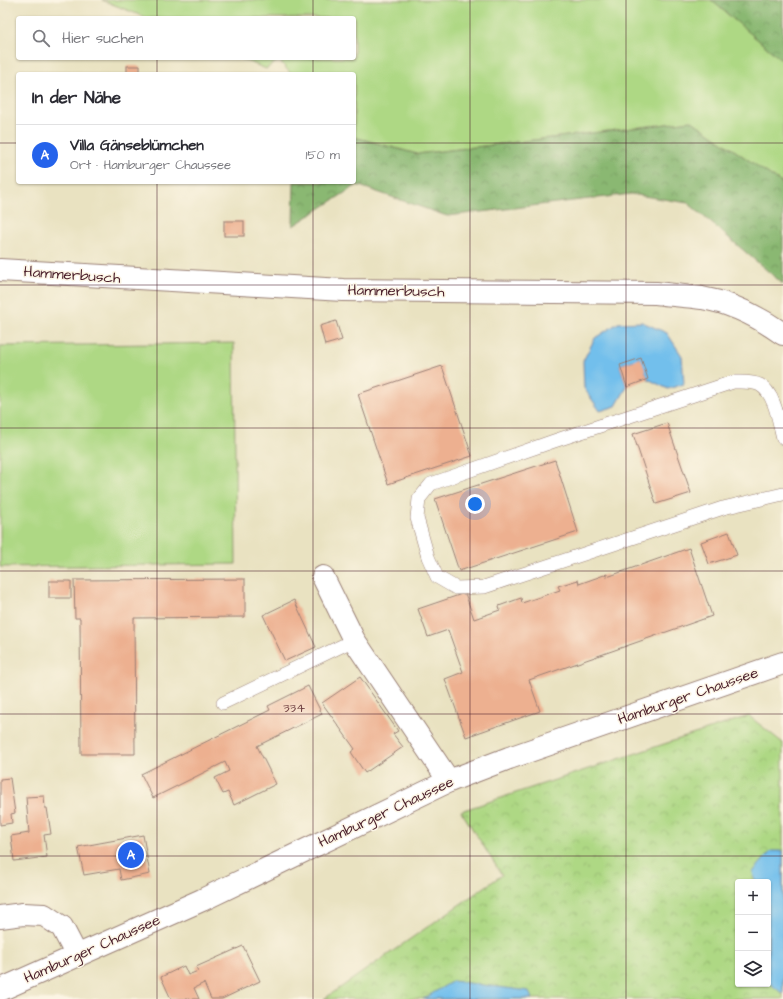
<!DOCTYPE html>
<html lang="de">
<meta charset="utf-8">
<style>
:root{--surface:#fff;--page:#f2f2f3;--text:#2b2b33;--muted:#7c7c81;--line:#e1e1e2;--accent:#2563eb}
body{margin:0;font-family:"Architects Daughter",sans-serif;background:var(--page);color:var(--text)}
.controls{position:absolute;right:12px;bottom:12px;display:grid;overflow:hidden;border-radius:4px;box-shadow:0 1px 3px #0004}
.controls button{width:36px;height:36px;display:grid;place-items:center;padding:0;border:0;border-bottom:1px solid var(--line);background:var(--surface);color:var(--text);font:20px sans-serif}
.you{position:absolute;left:475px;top:504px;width:14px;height:14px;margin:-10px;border:3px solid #fff;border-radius:50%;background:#1a73e8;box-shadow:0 0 0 6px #1a73e833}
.badge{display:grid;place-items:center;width:26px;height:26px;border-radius:50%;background:var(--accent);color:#fff;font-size:13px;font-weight:700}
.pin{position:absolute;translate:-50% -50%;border:2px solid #fff;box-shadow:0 1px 4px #0006}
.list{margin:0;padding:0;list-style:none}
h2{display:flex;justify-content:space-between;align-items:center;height:52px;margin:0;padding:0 16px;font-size:17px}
h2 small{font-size:13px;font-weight:400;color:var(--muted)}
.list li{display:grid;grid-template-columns:26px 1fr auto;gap:12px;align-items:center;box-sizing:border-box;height:60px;padding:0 16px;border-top:1px solid var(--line)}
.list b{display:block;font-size:15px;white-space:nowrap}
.list p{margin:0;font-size:13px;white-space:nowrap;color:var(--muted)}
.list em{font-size:13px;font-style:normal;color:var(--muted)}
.icon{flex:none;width:22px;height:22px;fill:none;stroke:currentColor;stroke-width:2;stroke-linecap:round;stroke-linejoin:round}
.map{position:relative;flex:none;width:783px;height:999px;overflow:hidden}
.search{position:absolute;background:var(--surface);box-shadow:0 1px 3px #0004;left:16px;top:16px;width:340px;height:44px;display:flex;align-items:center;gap:10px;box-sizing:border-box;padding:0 14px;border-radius:4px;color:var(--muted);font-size:15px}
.panel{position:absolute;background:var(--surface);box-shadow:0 1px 3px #0004;left:16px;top:72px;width:340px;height:112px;border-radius:4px}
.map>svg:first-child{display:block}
.green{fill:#aed884;stroke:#7c7c58}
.forest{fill:url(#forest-crowns);stroke:#6a6c4e}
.park{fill:url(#park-crowns);stroke:#7c7c58;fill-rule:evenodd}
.water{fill:#72bfec;stroke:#5e6f8c}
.building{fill:#edb090}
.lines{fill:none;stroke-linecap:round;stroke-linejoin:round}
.service-casing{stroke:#9a8076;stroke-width:14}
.minor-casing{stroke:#9a8076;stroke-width:24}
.secondary-casing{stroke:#9a8076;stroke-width:24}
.service{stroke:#fff;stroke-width:13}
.minor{stroke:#fff;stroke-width:22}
.secondary{stroke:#fff;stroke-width:22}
.grid{fill:none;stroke:#4a1f2b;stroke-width:1;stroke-opacity:0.55}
.labels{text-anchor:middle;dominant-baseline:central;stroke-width:3;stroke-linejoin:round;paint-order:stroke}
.number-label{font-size:13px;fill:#734344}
.street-label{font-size:15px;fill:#4a1f2b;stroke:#fcf5e5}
</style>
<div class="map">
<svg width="783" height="999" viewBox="0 0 783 999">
<defs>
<pattern id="forest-crowns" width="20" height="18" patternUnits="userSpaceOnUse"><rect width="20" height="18" fill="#8ab872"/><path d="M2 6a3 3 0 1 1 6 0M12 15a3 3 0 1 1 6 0" fill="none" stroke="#73955e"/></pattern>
<pattern id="park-crowns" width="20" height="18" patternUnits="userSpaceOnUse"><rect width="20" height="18" fill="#aed884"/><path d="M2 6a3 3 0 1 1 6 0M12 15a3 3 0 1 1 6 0" fill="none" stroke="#97b972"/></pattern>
</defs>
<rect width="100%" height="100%" fill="#fcf5e5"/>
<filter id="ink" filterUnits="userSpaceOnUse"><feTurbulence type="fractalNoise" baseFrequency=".025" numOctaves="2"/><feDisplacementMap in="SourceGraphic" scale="8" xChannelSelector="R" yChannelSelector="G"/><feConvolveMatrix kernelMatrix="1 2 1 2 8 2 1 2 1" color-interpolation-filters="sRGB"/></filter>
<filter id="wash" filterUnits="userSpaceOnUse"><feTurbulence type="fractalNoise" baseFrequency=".012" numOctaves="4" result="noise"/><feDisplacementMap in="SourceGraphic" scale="16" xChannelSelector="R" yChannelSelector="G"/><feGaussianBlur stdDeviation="0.9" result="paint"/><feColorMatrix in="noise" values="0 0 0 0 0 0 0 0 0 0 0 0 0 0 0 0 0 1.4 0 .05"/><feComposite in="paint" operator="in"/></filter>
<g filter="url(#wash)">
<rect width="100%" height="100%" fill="#e9e2c1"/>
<!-- green -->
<g class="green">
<path d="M 102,0 L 711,0 L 783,61 L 783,184 L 692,121 L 417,154 L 354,137 L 354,74 L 291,74 L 279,60 L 266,69 L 240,58 L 354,58 L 354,18 L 147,18 Z"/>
<path d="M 234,343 L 236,564 L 0,567 L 0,346 Z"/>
</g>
<!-- forest -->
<g class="forest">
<path d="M 711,0 L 783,0 L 783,61 Z"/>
<path d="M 692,121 L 783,184 L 783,284 L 688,203 L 631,194 L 447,216 L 357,185 L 293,226 L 294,182 L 354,182 L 354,137 L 417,154 Z"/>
</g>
<!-- park -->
<path class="park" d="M 749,716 L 783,743 L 783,999 L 324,999 L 502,875 L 461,811 ZM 738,882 L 768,882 L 768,984 L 738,984 Z"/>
<!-- water -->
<g class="water">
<path d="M 642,322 L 667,333 L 682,356 L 684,384 L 668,389 L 648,379 L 640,358 L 620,365 L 627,387 L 616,406 L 600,411 L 584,388 L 583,361 L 595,338 L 618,323 Z"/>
<path d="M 771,851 L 783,851 L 783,994 L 768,982 L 768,882 L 755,882 L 753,872 Z"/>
<path d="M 453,981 L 529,991 L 532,999 L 423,999 Z"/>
</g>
<g id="blocks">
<!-- building -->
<g class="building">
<rect x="127" y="66" width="13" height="8"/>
<rect x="224" y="221" width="20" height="15"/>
<path d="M 336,321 L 342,340 L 325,345 L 320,326 Z"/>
<path d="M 641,358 L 648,379 L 627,387 L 620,365 Z"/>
<path d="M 442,366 L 472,456 L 388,484 L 358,394 Z"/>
<path d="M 667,423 L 691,493 L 656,504 L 633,434 Z"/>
<path d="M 555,460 L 578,532 L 459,571 L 435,499 Z"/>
<path d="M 729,532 L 737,555 L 709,564 L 701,542 Z"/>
<path d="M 689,548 L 712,616 L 529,680 L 540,711 L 466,737 L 445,679 L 463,672 L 448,630 L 428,637 L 418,609 L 465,593 L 474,619 L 500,610 L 499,606 L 521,598 L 522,603 L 560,590 L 558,586 L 578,580 L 579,584 L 607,574 L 607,577 Z"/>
<path d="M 245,579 L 245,617 L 134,618 L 135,754 L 81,754 L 80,618 L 75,618 L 74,580 Z"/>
<rect x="49" y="581" width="22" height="17"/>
<path d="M 294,600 L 316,647 L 285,661 L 263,615 Z"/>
<path d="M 360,677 L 398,731 L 393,734 L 403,747 L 365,773 L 351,752 L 355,749 L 322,703 Z"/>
<path d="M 308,686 L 322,714 L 257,746 L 276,784 L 234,805 L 228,792 L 223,794 L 215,778 L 229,771 L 225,762 L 153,798 L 141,774 L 270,710 L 268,706 Z"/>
<path d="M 10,778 L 15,813 L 11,814 L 12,823 L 0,825 L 0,779 Z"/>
<path d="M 44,796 L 45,808 L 47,808 L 51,834 L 44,835 L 47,857 L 14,861 L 11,836 L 29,833 L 26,797 Z"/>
<path d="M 143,835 L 150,874 L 121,880 L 119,869 L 84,875 L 78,847 Z"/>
<path d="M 243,946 L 260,981 L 222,999 L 211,999 L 204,983 L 194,988 L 199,999 L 171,999 L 161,977 L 184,966 L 188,975 L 198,971 L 196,967 Z"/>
</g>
</g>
</g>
<g filter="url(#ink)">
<use href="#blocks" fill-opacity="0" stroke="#9a8076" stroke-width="1"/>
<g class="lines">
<!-- service casing -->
<g class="service-casing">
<g id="service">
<path d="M 783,438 C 779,423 775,393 760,385 C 752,381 742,382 733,382 L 554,441 L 431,484 L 419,499 L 417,518 L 428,557 L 437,577 L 456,588 L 484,587 L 723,508 L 783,494"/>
<path d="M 223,703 L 354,640"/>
</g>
</g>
<!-- minor casing -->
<g class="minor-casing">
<g id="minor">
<path d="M 0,270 L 343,290 L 656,293 C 671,295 687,296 702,298 C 732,303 759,317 783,334"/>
<path d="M 323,577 L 354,640 L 449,781"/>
<path d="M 0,917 L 23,914 L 44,915 L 62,927 L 77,956"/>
</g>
</g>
<!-- secondary casing -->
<g class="secondary-casing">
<path id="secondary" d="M 0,990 L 202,900 L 449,781 L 509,758 L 783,663"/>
</g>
<!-- service -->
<use href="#service" class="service"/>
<!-- minor -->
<use href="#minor" class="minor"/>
<!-- secondary -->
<use href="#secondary" class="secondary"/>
</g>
</g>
<!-- grid -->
<path class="grid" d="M 157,0 L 157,18M 313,0 L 313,18M 470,0 L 470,999M 626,0 L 626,999M 157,58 L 157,74M 313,58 L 313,74M 0,143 L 18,143M 354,143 L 783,143M 157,182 L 157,999M 313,182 L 313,999M 0,285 L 783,285M 0,428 L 783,428M 0,571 L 783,571M 0,714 L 783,714M 0,856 L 783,856"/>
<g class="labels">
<!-- number labels -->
<g class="number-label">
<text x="294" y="708">334</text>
</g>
<!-- street labels -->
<g class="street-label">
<text transform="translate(72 275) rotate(4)">Hammerbusch</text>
<text transform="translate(396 291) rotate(1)">Hammerbusch</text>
<text transform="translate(688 696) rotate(-19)">Hamburger Chaussee</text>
<text transform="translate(386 812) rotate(-25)">Hamburger Chaussee</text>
<text transform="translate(92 949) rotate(-24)">Hamburger Chaussee</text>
</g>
</g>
</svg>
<div class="controls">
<button>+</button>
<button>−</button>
<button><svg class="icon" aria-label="layers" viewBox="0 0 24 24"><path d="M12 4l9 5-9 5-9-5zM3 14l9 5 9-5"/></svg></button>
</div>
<div class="you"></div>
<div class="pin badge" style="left:131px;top:855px">A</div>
<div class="search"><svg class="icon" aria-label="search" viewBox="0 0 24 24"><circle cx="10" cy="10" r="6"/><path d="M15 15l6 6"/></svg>Hier suchen</div>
<section class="panel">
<h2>In der Nähe<small></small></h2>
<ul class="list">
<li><span class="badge">A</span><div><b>Villa Gänseblümchen</b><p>Ort · Hamburger Chaussee</p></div><em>150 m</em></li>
</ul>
</section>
</div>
